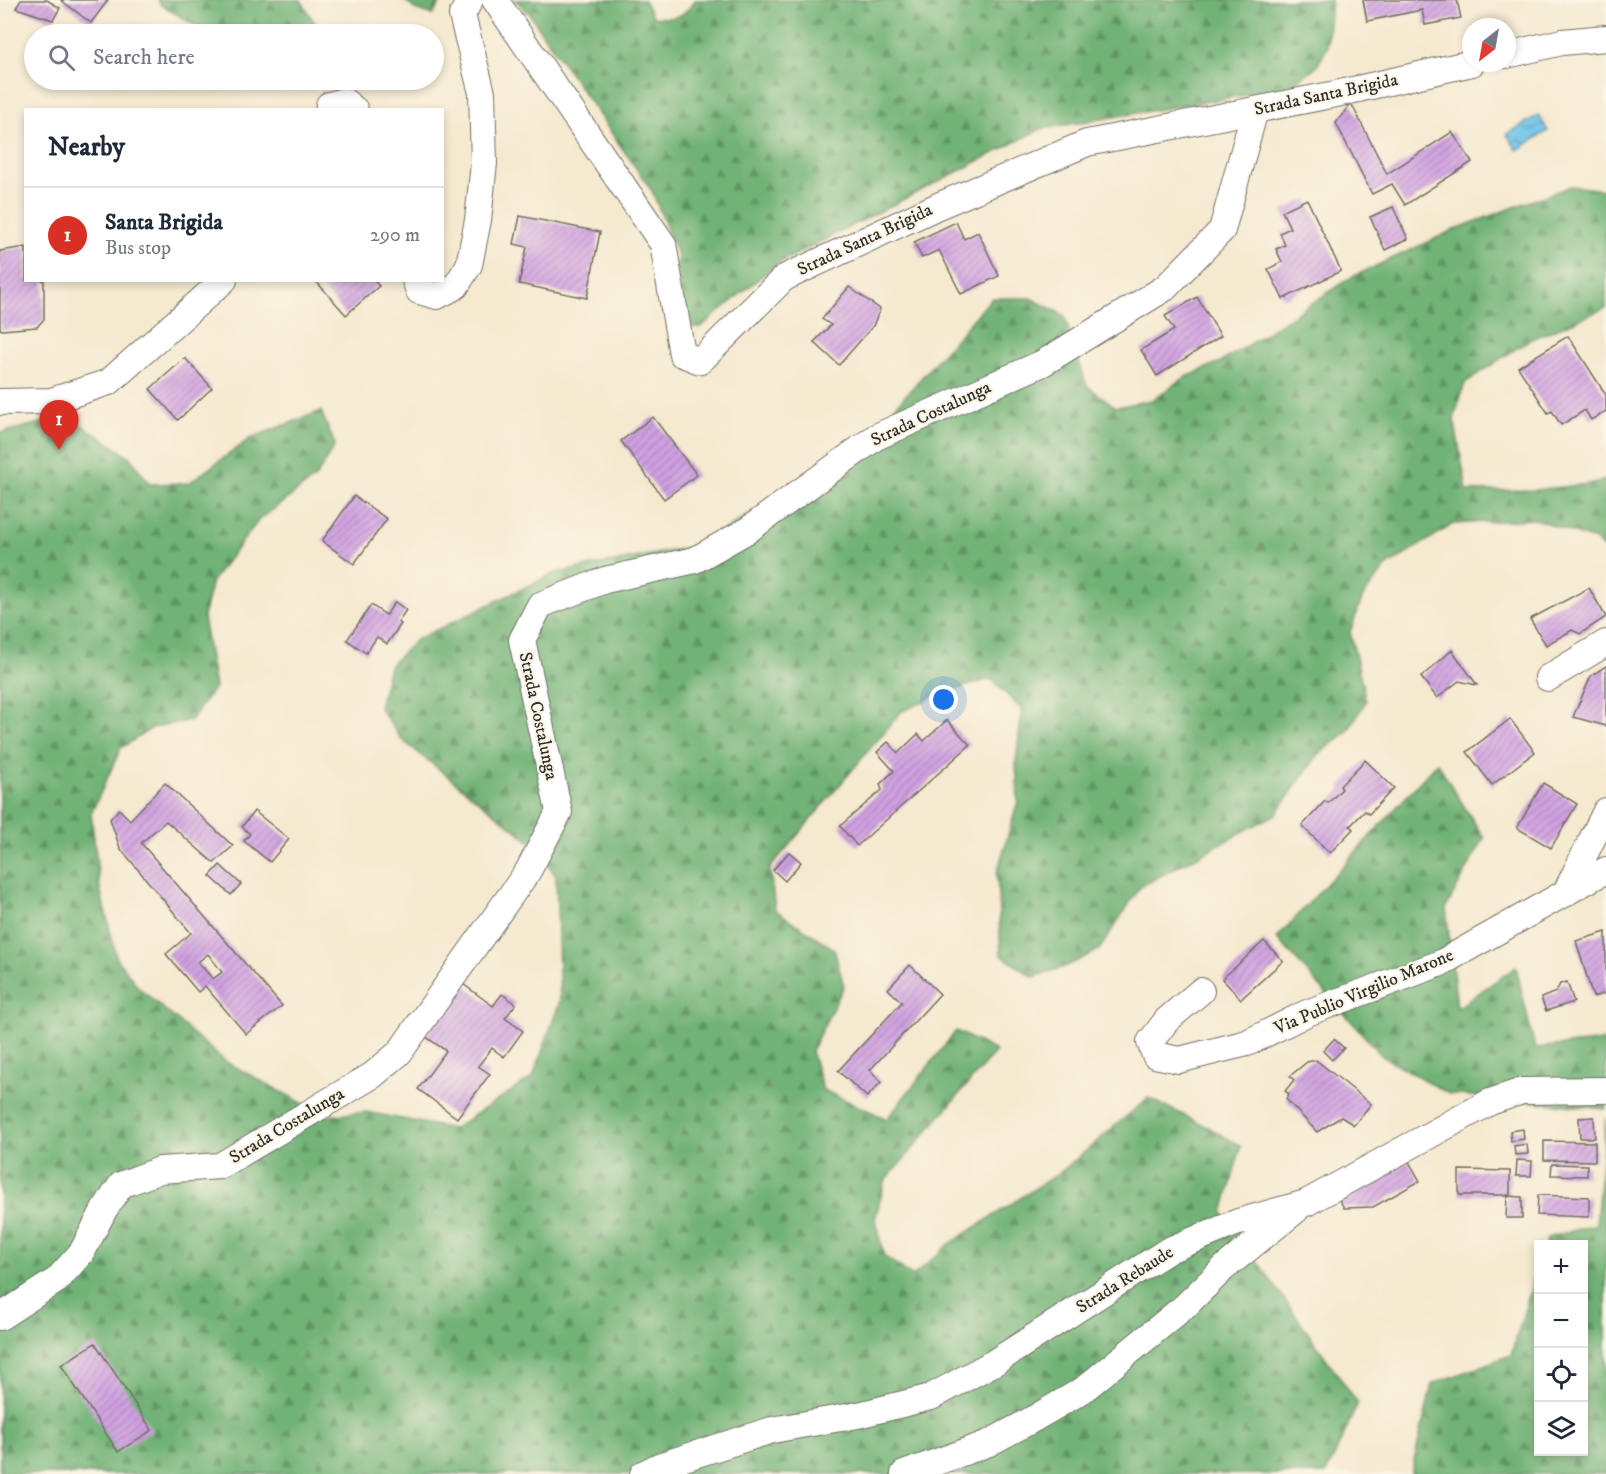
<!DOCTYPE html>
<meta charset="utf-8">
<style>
:root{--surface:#fff;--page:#f2f2f3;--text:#1f2937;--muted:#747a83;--line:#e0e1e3;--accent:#d93025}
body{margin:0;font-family:"IM FELL DW Pica",serif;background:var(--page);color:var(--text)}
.controls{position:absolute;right:18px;bottom:18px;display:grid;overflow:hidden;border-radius:0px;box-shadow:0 3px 9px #0003}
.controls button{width:54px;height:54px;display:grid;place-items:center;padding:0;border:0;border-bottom:2px solid var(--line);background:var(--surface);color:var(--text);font:30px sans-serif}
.compass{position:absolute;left:1462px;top:18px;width:54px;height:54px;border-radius:50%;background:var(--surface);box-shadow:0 3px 9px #0003;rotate:211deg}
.you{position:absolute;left:944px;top:700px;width:21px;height:21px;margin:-15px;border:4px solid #fff;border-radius:50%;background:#1a73e8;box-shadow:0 0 0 9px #1a73e833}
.badge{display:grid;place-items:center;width:39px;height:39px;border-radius:50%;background:var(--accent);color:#fff;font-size:20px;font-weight:700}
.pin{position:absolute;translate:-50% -50px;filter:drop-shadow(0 2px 3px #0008)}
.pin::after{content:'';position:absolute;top:32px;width:21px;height:18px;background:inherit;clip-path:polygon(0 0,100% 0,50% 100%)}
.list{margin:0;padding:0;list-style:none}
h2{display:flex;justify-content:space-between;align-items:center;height:78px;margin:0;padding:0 24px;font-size:26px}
h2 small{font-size:20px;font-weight:400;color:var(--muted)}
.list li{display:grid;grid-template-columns:39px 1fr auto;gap:18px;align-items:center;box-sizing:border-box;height:96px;padding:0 24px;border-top:2px solid var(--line)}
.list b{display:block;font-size:22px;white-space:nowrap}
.list p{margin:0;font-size:20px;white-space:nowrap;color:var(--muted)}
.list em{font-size:20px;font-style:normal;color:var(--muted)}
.icon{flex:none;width:33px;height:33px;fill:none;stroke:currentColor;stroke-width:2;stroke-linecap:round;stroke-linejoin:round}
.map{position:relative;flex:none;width:1606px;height:1474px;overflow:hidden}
.search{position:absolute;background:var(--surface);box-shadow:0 3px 9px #0003;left:24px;top:24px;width:420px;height:66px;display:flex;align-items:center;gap:15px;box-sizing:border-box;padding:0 21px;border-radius:33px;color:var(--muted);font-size:22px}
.panel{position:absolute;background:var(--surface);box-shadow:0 3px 9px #0003;left:24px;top:108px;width:420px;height:174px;border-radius:0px}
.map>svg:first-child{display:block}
.forest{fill:url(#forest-firs);stroke:#4e6e50;stroke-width:1.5}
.water{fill:url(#water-waves);stroke:#4c788a;stroke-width:1.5}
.building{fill:url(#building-hatch);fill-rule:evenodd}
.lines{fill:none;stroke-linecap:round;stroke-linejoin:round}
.minor-casing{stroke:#726e64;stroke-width:28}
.minor{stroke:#fff;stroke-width:26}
.labels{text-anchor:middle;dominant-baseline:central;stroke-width:4.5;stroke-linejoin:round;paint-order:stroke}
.street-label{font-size:18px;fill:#2b2b2b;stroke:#fcf5e5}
</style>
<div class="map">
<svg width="1606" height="1474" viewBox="0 0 1606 1474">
<defs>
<pattern id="forest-firs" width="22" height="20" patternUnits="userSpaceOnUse" patternTransform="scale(1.5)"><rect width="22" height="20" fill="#71b276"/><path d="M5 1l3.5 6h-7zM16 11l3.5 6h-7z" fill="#5d9161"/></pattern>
<pattern id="water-waves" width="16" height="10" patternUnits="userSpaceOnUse" patternTransform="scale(1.5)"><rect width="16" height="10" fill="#6dc4ea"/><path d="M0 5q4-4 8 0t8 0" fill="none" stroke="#5a9fbe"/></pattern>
<pattern id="building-hatch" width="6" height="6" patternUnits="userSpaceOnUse" patternTransform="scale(1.5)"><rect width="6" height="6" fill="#d0a1e1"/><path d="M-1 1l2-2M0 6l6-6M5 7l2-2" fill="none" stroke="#a983b7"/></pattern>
</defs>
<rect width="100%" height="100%" fill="#fcf5e5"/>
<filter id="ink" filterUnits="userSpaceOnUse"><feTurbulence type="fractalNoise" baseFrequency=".0167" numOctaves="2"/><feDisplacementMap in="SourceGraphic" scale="12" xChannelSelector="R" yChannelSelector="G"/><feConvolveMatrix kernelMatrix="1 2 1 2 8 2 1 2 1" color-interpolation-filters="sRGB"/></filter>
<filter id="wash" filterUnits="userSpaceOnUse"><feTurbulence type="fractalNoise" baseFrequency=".008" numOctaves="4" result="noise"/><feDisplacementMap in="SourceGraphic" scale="24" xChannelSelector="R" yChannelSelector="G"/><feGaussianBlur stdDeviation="1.35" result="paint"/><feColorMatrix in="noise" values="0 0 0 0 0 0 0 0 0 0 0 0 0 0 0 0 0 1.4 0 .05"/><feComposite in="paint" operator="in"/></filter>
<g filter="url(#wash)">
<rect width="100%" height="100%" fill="#f5e9cf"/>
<!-- forest -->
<g class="forest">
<path d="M 158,0 L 301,0 L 321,34 L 209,34 L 161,5 Z"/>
<path d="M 404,0 L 442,0 L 433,15 L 415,9 Z"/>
<path d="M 515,0 L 644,0 L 653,17 C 673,19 684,19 695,0 L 1331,0 L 1327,48 L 1317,66 L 1288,88 L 1041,129 L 775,265 L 701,327 L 687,327 L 677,275 L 678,257 L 652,191 L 540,30 L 530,14 Z"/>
<path d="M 1571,186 L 1606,190 L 1606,308 L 1529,340 L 1465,383 L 1454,418 L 1467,491 L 1535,490 L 1598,483 L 1606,479 L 1606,550 L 1594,540 L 1535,519 L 1453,524 L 1387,566 L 1363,596 L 1350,632 L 1366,701 L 1347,732 L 1318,755 L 1276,814 L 1140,887 L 1099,950 L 1067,966 L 1033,977 L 1001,955 L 997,873 L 1018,801 L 1016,762 L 1022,710 L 991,679 L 936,695 L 901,712 L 770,868 L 775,910 L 834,949 L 844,986 L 811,1051 L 823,1090 L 887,1119 L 956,1031 L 996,1051 L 885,1181 L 875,1219 L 884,1256 L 913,1276 L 948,1245 L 1062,1171 L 1148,1098 L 1208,1127 L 1241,1146 L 1223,1213 L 1358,1403 L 1326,1474 L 0,1474 L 0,433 L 68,416 L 129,456 L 150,484 L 189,483 L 251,438 L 321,411 L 335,445 L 316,477 L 258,521 L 212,581 L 203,617 L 215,687 L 191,720 L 152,728 L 121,748 L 91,814 L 100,889 L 117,959 L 138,987 L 226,1062 L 326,1116 L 367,1112 L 453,1129 L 533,1077 L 560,1001 L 556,876 L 532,843 L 401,739 L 379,707 L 389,666 L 417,639 L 555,573 L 701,545 L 865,441 L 992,298 L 1030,298 L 1064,315 L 1087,386 L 1116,407 L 1152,400 L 1184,378 L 1223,361 L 1352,277 L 1458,228 Z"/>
<path d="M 1437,763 L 1484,838 L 1446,908 L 1457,1008 L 1516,967 L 1535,1048 L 1606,1041 L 1606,1109 L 1449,1094 L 1382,1056 L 1277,938 Z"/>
<path d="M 1606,1118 L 1606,1474 L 1411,1474 L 1432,1384 L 1511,1355 L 1538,1266 L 1538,1452 L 1584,1452 L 1584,1244 L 1545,1244 L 1547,1238 L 1596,1224 Z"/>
</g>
<!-- water -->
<path class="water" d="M 1539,115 L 1548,131 L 1517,150 L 1507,134 Z"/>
<g id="blocks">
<!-- building -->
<g class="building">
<path d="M 21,0 L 47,0 L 60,8 L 53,20 L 16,8 Z"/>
<path d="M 61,0 L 108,0 L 91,23 Z"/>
<path d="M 1363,0 L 1457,0 L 1461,18 L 1425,25 L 1422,10 L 1367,21 Z"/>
<path d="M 1351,103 L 1387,174 L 1452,132 L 1472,162 L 1405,205 L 1392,184 L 1372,194 L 1336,123 Z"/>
<path d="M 1307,199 L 1341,271 L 1283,299 L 1268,269 L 1282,262 L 1276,249 L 1285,245 L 1280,233 L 1290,228 L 1282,211 Z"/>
<path d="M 1393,207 L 1408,239 L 1385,250 L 1370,217 Z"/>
<path d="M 520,216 L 600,232 L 587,298 L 519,284 L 527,247 L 514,244 Z"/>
<path d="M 956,222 L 964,239 L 978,232 L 999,276 L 961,294 L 939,250 L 922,258 L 914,242 Z"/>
<path d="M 26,247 L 26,280 L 44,280 L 44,319 L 37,327 L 2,330 L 0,329 L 0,251 Z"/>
<path d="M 315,280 L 374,280 L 379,286 L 346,315 Z"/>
<path d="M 849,287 L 880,309 L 873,326 L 839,365 L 814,342 L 831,325 L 822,319 Z"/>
<path d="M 1197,297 L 1221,336 L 1157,376 L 1141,350 L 1174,330 L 1165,316 Z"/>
<path d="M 1568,336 L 1606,395 L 1606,411 L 1591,420 L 1585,410 L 1561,425 L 1552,411 L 1548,413 L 1518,367 Z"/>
<path d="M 185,358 L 212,388 L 178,420 L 150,389 Z"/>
<path d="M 653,417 L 697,475 L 664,499 L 621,441 Z"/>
<path d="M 354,496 L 387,519 L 354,564 L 322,541 Z"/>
<path d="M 1589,588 L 1606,617 L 1580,634 L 1572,630 L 1546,645 L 1530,619 Z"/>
<path d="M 395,602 L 406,610 L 398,622 L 401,624 L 387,644 L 377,637 L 366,653 L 347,640 L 371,605 L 386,615 Z"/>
<path d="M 1452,650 L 1477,685 L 1459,681 L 1437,698 L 1421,677 Z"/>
<path d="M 1606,666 L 1606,726 L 1573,717 L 1591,676 Z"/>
<path d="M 1510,719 L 1535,752 L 1492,785 L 1467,752 Z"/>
<path d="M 947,720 L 970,745 L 857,846 L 840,826 L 882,790 L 880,784 L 894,771 L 877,752 L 888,742 L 898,753 L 918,734 L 924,741 Z"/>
<path d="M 1365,760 L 1394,788 L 1369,814 L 1365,811 L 1350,826 L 1353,829 L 1330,853 L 1302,826 L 1325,801 L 1328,803 L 1342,789 L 1340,786 Z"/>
<path d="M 165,783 L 233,846 L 214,863 L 166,821 L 141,843 L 282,1006 L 246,1034 L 205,986 L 198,992 L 166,954 L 191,933 L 120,848 L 110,819 L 119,809 L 130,820 ZM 208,954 L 222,972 L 213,979 L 198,962 Z"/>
<path d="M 1543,783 L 1577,804 L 1551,848 L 1517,828 Z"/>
<path d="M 254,811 L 289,839 L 270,862 L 244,841 L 250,834 L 242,827 Z"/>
<path d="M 789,852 L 801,862 L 785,881 L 773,870 Z"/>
<path d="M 220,865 L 241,884 L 231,895 L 210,876 Z"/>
<path d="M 1606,932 L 1606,993 L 1593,997 L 1576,941 Z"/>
<path d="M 1264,941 L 1283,961 L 1241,999 L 1222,979 Z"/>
<path d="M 910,965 L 940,994 L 870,1070 L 881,1082 L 867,1097 L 838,1071 L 902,1002 L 888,989 Z"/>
<path d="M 1567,982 L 1574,1002 L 1546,1011 L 1541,998 L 1556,992 L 1560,984 Z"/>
<path d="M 463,984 L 493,1006 L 502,994 L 516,1004 L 505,1018 L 523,1031 L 504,1057 L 492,1048 L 478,1066 L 490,1074 L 457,1118 L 418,1089 L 446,1051 L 425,1036 Z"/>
<path d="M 1334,1039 L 1344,1048 L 1332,1060 L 1323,1051 Z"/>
<path d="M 1316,1060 L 1371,1104 L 1354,1125 L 1341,1117 L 1317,1132 L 1286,1099 L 1289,1094 L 1285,1091 L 1294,1080 L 1290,1076 L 1307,1062 Z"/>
<path d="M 1594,1117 L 1595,1138 L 1580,1138 L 1579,1118 Z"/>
<path d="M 1523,1129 L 1524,1139 L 1511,1141 L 1510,1131 Z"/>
<path d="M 1544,1141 L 1595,1142 L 1595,1161 L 1544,1160 Z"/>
<path d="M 1527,1144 L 1528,1154 L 1515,1155 L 1514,1146 Z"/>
<path d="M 1404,1153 L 1420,1181 L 1373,1207 L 1344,1208 L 1335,1191 Z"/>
<path d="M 1517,1160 L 1532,1161 L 1531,1176 L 1516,1176 Z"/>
<path d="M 1552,1164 L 1587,1165 L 1587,1176 L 1551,1175 Z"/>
<path d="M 1459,1170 L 1510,1171 L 1510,1195 L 1459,1195 Z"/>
<path d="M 1538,1195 L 1589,1197 L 1589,1217 L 1537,1215 Z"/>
<path d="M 1507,1196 L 1522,1197 L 1522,1218 L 1506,1218 Z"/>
<path d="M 95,1343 L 152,1430 L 118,1452 L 61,1365 Z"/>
</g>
</g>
</g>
<g filter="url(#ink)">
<use href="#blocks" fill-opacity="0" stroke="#726e64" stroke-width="1.5"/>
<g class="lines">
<!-- minor casing -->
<g class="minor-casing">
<g id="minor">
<path d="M 495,0 L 663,244 L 682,354 L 700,361 L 784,278 L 938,206 L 1087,143 L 1336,94 L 1472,63"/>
<path d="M 1507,55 L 1562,42 L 1606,38"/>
<path d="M 328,110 L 329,105 L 344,101 L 355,110"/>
<path d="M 415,280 L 419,291 L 437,296 L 456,286 L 469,265 L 478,220 L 484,163 L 482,93 L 462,15 L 470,0"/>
<path d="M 0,402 L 51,401 L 109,382 L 224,280"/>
<path d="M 1548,678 L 1606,643"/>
<path d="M 1565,894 L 1606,811"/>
<path d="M 1201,991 L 1167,1020 L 1150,1042 L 1155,1055 L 1179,1060 L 1247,1043 L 1307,1013 L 1441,963 L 1606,870"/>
<path d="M 0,1317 L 57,1280 L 82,1252 L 104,1210 L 121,1185 L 160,1170 L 220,1166 L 373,1075 L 399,1053 L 528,871 L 559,812 L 522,640 L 540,605 L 605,580 L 695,560 L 748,530 L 876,437 L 1043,363 L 1165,288 L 1222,230 L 1255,110"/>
<path d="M 643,1474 L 659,1466 L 772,1430 L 858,1415 L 931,1397 L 995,1362 L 1169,1250 L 1238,1222 L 1306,1203 L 1490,1102 L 1522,1091 L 1606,1090"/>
<path d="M 904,1474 L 989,1443 L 1035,1418 L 1083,1390 L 1185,1306 L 1225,1267 L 1296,1210"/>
</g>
</g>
<!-- minor -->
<use href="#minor" class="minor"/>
</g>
</g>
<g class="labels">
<!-- street labels -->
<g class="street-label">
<text transform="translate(1326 95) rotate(-12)">Strada Santa Brigida</text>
<text transform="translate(865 240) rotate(-25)">Strada Santa Brigida</text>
<text transform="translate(931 414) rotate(-25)">Strada Costalunga</text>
<text transform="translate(538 716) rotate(78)">Strada Costalunga</text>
<text transform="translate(1364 992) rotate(-23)">Via Publio Virgilio Marone</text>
<text transform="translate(287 1126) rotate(-31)">Strada Costalunga</text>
<text transform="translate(1125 1280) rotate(-32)">Strada Rebaude</text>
</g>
</g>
</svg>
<div class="controls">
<button>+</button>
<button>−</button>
<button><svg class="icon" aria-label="locate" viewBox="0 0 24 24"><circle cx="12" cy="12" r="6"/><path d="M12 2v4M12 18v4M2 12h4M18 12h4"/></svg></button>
<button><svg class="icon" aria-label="layers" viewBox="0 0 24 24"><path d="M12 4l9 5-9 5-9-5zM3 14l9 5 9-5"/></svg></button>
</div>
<svg class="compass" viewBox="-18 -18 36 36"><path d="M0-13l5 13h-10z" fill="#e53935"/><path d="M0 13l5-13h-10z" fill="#747a83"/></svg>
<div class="you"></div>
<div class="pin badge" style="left:59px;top:450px">1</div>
<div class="search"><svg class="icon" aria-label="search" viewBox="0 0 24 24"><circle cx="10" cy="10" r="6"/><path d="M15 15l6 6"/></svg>Search here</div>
<section class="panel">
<h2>Nearby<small></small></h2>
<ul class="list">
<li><span class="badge">1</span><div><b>Santa Brigida</b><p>Bus stop</p></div><em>290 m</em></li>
</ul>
</section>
</div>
